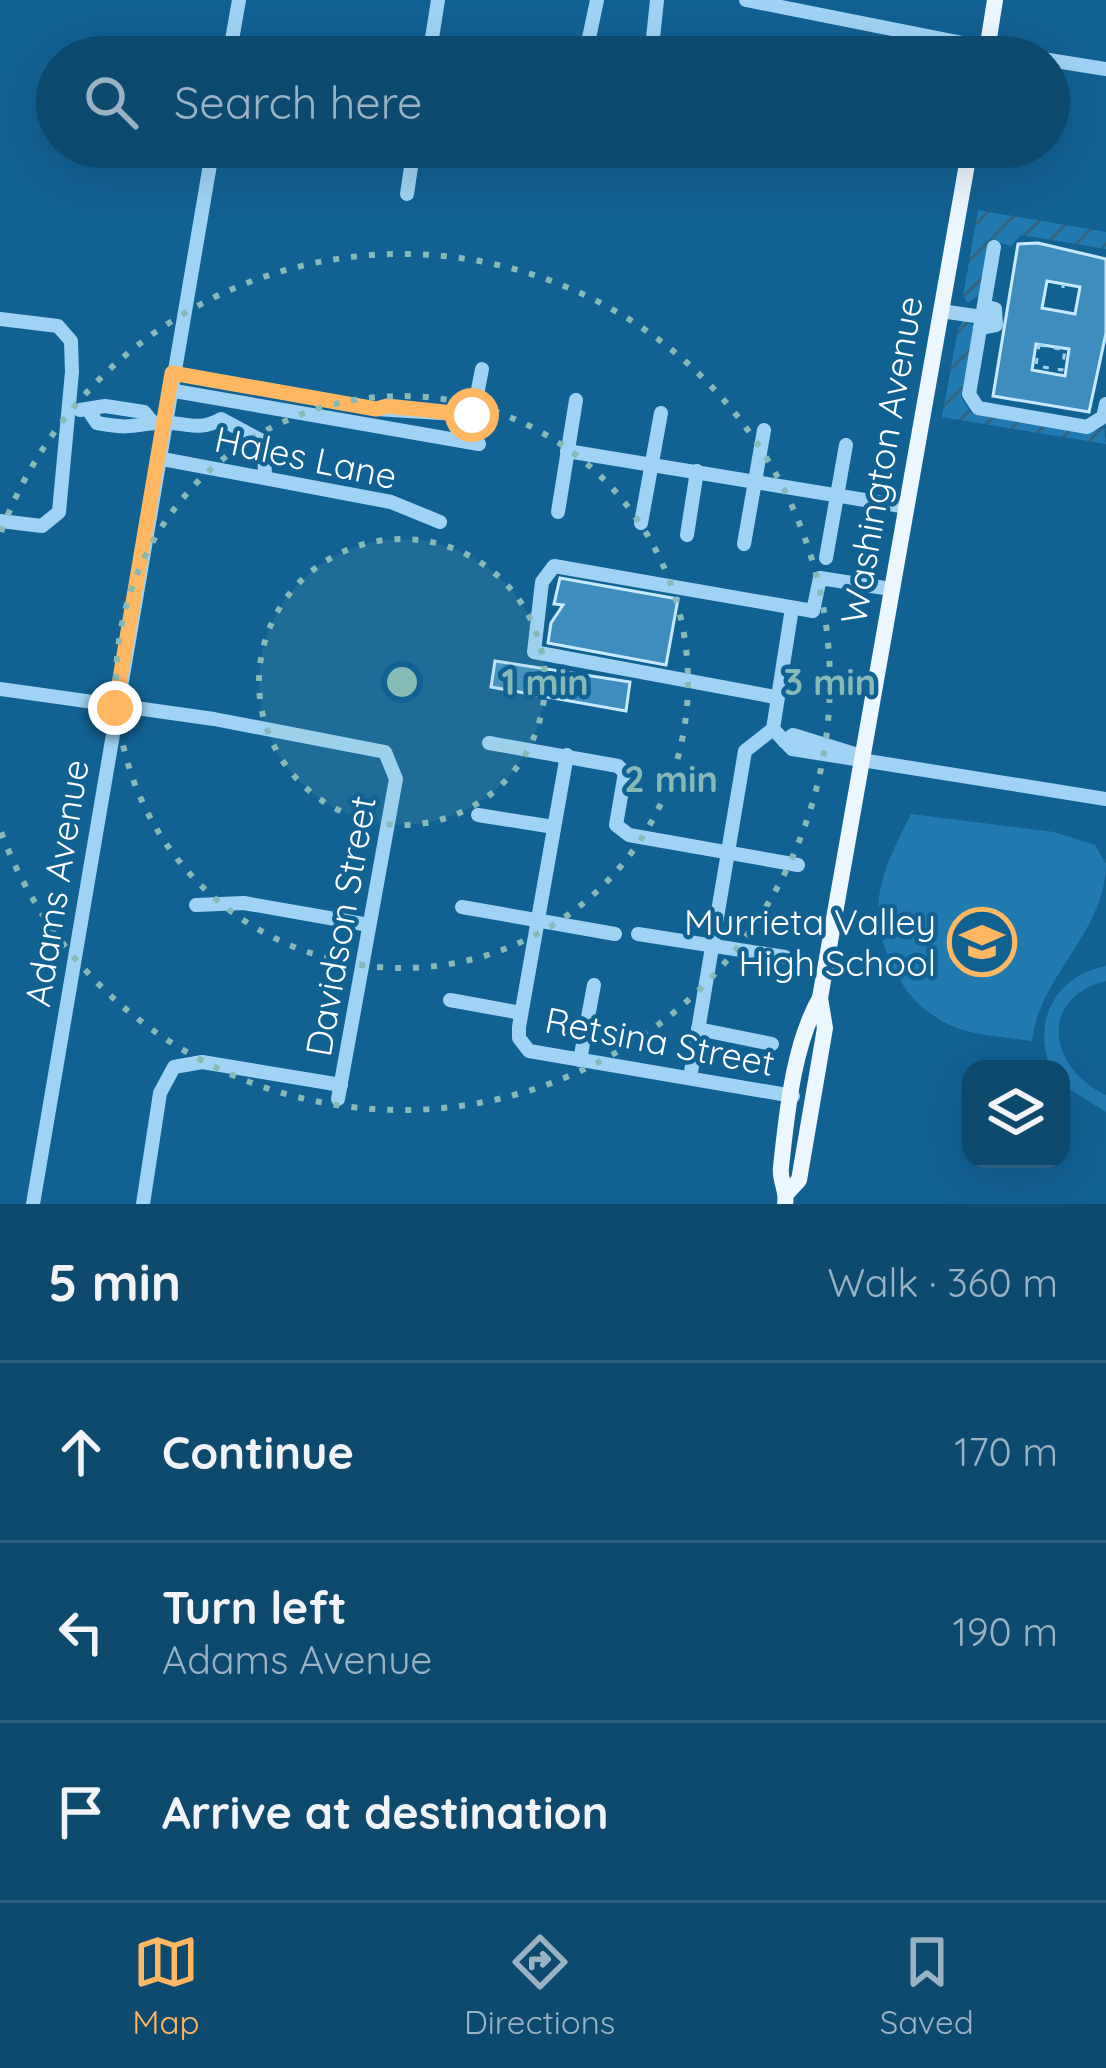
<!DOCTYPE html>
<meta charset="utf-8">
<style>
:root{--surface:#0e496e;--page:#175073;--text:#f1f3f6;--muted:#9bb2c2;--line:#2e6181;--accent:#ffb762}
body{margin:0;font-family:Quicksand,sans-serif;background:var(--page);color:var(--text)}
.controls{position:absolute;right:36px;bottom:36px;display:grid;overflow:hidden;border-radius:24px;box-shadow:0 12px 48px #0002}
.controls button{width:108px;height:108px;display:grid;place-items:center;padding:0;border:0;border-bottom:3px solid var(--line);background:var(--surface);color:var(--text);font:60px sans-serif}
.stop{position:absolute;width:36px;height:36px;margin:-27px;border:9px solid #ffb762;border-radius:50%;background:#fff}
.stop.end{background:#ffb762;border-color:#fff;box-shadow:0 3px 12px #0008}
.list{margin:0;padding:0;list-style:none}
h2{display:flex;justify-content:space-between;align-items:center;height:156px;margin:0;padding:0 48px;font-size:51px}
h2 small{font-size:39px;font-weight:400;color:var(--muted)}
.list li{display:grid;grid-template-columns:78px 1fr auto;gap:36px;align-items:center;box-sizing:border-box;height:180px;padding:0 48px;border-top:3px solid var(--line)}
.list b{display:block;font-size:45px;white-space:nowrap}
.list p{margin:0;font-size:39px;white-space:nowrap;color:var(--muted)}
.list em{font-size:39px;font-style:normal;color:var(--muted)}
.icon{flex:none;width:66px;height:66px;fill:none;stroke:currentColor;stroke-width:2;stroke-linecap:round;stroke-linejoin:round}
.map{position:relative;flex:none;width:1106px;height:1204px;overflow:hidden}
.search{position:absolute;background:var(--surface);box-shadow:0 12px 48px #0002;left:36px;right:36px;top:36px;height:132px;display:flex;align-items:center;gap:30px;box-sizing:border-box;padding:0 42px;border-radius:66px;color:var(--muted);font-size:45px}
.sheet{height:696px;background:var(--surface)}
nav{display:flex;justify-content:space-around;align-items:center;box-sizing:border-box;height:168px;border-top:3px solid var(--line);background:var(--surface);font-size:33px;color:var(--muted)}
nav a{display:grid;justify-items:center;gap:6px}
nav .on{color:var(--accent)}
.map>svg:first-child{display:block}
.garden{fill:url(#garden-furrows)}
.pitch{fill:#217bb1}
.building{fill:#3f8dbe;stroke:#c8e9fd;stroke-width:3;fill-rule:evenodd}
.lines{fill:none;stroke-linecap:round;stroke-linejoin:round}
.path{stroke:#a0d3f3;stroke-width:3;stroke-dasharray:6 9;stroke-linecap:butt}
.minor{stroke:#a0d3f3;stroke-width:14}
.major{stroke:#ecf6ff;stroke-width:16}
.route{stroke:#ffb762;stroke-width:15}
.ring{fill:none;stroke:#87bab6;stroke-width:6;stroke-dasharray:6 12}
.labels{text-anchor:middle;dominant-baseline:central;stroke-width:9;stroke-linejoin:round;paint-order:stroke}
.street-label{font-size:36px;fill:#fff;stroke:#126193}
.poi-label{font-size:36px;fill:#fff;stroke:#126193;text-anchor:end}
.centre{fill:#87bab6;stroke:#126193;stroke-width:6}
.ring-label{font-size:36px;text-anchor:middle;font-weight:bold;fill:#87bab6;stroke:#126193;stroke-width:9;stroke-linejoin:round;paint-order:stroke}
</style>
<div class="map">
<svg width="1106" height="1204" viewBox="0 0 1106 1204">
<defs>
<pattern id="garden-furrows" width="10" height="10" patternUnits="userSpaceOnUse" patternTransform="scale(3)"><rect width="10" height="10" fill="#217bb1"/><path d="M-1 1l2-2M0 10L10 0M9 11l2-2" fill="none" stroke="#36647e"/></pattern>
</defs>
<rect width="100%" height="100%" fill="#126193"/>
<!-- garden -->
<g class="garden">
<path d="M 978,210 L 1106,232 L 1106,249 L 1021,235 L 1011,246 L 990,239 L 979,295 L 968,303 L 963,297 Z"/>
<path d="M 964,320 L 974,326 L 961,397 L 971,413 L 1083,433 L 1104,428 L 1106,444 L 942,417 L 958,329 Z"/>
</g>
<!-- pitch -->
<g class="pitch">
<path d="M 911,814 L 1054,832 L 1095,845 L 1106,864 C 1106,931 1038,978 1032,1041 C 1010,1038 987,1036 966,1031 C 934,1021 911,1002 896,973 C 863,911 881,873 911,814 Z"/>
<path d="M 1106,966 L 1106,981 C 1036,999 1050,1069 1106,1095 L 1106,1112 L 1061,1084 L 1061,1069 L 1051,1069 C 1031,1022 1056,975 1106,966 Z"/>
</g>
<!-- building -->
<g class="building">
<path d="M 1038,243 L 1106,259 L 1106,333 L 1089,412 L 993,396 L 1018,244 ZM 1047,281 L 1080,287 L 1075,314 L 1042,308 ZM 1036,344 L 1069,349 L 1065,376 L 1032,370 Z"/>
<path d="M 560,578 L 678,599 L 666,665 L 548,643 L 551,623 L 563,605 L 554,604 Z"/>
<path d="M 495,661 L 630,682 L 626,711 L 491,687 Z"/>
</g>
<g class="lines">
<!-- path -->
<g class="path">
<path d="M 1063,288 L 1063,284"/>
<path d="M 1039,345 L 1065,350 L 1062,370 L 1036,366 Z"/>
</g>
<!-- minor -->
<g class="minor">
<path d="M 746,0 L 1032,57"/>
<path d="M 229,57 L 239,0"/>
<path d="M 429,57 L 438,0"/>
<path d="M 585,57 L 597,0"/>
<path d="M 651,57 L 657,0"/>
<path d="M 1049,60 L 1106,69"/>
<path d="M 563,157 L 566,147"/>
<path d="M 407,194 L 414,147"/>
<path d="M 941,311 L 982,317 L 969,394 L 978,408 L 1087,427 L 1103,417 L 1106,404"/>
<path d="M 982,317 L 994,247"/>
<path d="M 0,319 L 58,326 L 71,341 L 72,372 L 59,512 L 42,526 L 0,521"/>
<path d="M 980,328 L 996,325 L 995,309 L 984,306"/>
<path d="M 172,373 L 376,409 L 473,415 L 482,369"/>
<path d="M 169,390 L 479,444"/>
<path d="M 80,410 L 105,406 L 144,412 L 153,423"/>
<path d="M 89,411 L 97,423 C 127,428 126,427 154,423 C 180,419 196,434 221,419 L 264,442 L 265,478"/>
<path d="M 567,451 L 907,507"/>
<path d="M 157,458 L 391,502 L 440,522"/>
<path d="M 558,512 L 576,400"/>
<path d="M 641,523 L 661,413"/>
<path d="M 687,535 L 697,471"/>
<path d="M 744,544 L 764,430"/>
<path d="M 826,558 L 846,445"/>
<path d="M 792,608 L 773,729 L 792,749 L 1106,799"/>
<path d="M 0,689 L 214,719 L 385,752 L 396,779 L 338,1099"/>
<path d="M 775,697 L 534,652 L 542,582 L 554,566 L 813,611 L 820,578 L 891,589"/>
<path d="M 784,741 L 793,735 L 858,755"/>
<path d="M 489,743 L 618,766 L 625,773 L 616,825 L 629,835 L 798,865"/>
<path d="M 567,755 L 519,1027 L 519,1038 L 529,1051 L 793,1096"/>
<path d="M 478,815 L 554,827"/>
<path d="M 196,905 L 244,903 L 369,925"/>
<path d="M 462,907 L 615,934"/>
<path d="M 638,934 L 785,957"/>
<path d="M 450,1000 L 521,1013"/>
<path d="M 698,1029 L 772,1044"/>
<path d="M 580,1060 L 594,985"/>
<path d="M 690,1078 L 745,751 L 773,729"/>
<path d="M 33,1204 L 213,147"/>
<path d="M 143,1204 L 160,1093 L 174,1067 L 202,1062 L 341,1085"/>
</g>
<!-- major -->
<g class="major">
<path d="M 986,57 L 995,0"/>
<path d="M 787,1193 L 799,1180 L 825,1028 L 820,998"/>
<path d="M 785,1204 C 788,1190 779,1181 781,1167 C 787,1113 793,1045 820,998 L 970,147"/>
</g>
</g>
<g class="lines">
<!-- route -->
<path class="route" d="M 115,708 L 172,373 L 376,409 L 387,406 L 472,415"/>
</g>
<!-- distance rings -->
<circle cx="402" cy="682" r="143" fill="#87bab6" fill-opacity=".12"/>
<g class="ring">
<circle cx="402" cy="682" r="143"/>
<circle cx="402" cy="682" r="286"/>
<path d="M1 532A428 428 0 1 1 1 832"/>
</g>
<!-- icons -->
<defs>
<g id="school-ring" transform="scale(3.45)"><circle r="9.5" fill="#126193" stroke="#ffb762" stroke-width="1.5"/><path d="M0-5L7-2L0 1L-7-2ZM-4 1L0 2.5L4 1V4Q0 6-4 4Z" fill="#ffb762"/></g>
</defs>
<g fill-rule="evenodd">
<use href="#school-ring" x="982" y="942"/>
</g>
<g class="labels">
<!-- street labels -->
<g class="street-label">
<text transform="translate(306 457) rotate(12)">Hales Lane</text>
<text transform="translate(881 460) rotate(-80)">Washington Avenue</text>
<text transform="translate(56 883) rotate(-81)">Adams Avenue</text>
<text transform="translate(340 926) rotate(-80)">Davidson Street</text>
<text transform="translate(660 1041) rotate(11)">Retsina Street</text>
</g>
<!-- poi labels -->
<g class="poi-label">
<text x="936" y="921">Murrieta Valley<tspan x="936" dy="41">High School</tspan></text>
</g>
</g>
<circle cx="402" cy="682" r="18" class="centre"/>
<g class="ring-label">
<text x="545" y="695">1 min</text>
<text x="830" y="695">3 min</text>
<text x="671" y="792">2 min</text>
</g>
</svg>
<div class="controls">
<button><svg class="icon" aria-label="layers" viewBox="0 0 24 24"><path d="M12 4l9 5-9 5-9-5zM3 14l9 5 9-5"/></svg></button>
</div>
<div class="stop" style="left:472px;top:415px"></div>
<div class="stop end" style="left:115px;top:708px"></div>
<div class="search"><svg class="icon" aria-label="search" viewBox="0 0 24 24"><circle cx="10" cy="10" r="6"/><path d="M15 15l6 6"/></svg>Search here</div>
</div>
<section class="sheet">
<h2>5 min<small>Walk · 360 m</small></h2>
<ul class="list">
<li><svg class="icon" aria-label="ahead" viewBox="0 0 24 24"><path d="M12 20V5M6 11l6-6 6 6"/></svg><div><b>Continue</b></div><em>170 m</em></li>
<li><svg class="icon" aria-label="left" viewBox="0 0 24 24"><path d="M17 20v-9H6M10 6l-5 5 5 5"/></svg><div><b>Turn left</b><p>Adams Avenue</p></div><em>190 m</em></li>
<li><svg class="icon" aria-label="arrive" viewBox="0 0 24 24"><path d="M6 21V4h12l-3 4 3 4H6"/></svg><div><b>Arrive at destination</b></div></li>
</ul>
</section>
<nav>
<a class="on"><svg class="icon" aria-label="map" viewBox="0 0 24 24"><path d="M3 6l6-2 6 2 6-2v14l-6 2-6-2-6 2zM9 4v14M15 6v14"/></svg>Map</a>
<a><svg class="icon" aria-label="directions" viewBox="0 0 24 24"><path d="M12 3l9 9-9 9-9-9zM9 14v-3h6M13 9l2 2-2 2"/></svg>Directions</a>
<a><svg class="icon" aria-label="saved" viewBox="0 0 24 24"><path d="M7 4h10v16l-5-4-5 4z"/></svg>Saved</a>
</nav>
